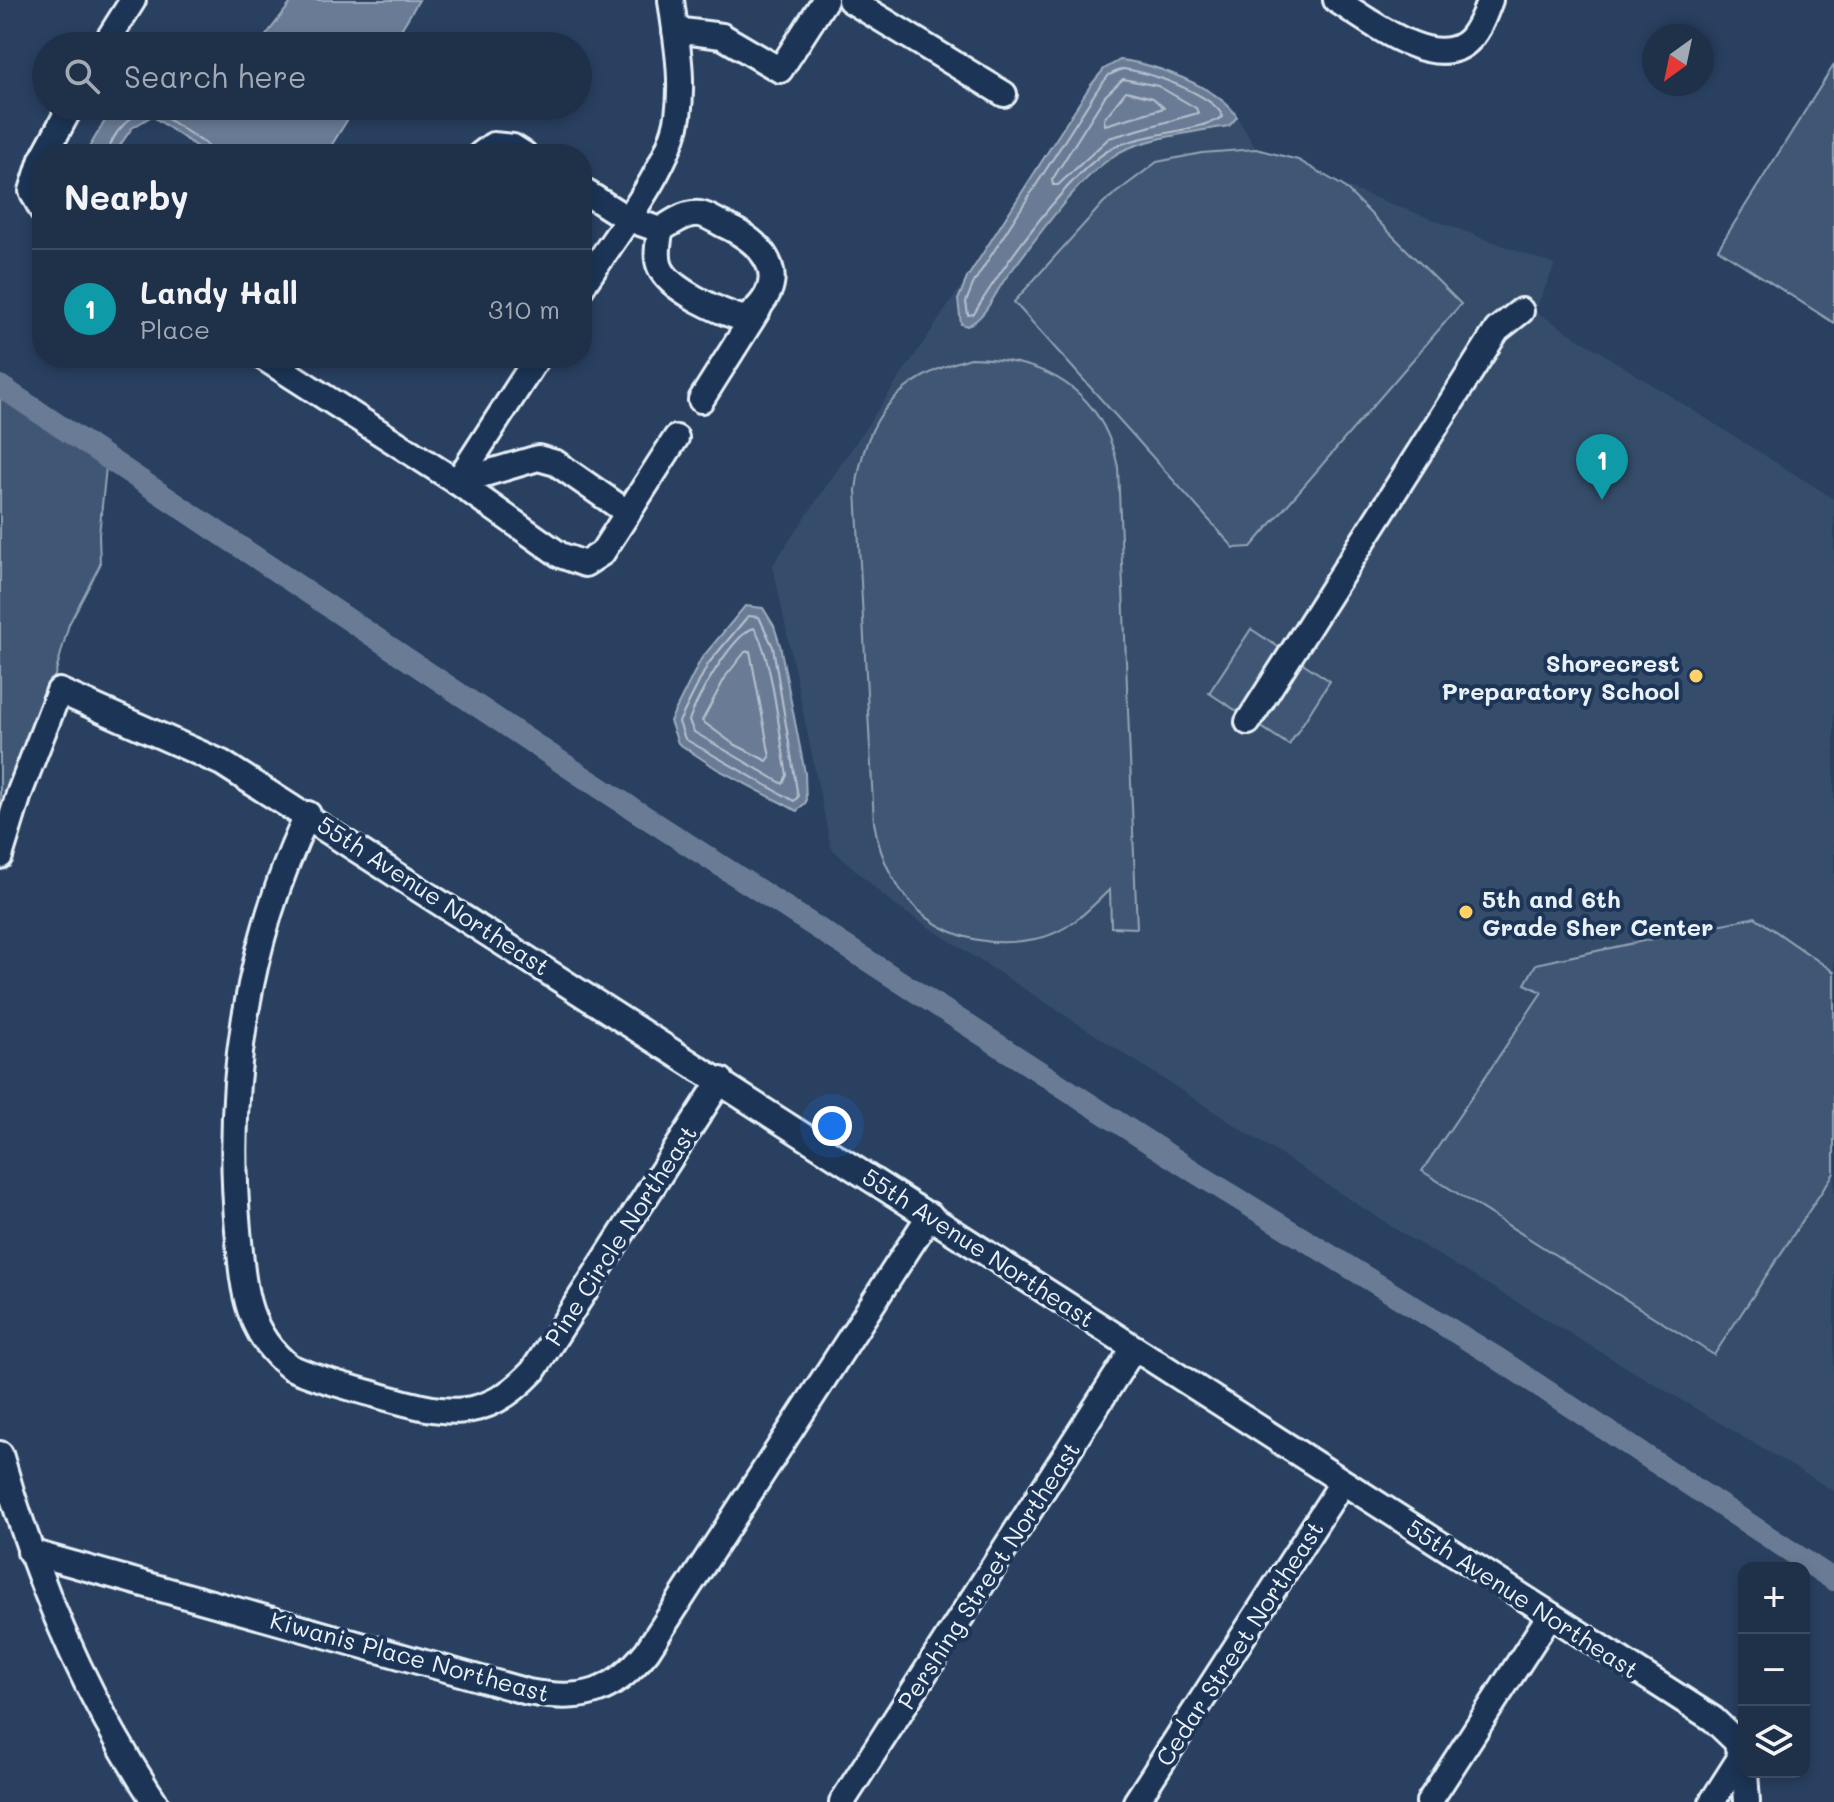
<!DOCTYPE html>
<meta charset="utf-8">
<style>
:root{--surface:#1f3049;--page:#2c3c53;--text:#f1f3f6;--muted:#a1a9b4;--line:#3c4b61;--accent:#ffd166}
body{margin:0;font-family:Mali,sans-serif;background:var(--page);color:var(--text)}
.controls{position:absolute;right:24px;bottom:24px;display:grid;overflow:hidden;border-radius:16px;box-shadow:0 4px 12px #0003}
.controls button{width:72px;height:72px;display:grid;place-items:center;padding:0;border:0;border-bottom:2px solid var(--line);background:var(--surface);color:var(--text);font:40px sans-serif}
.compass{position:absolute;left:1642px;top:24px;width:72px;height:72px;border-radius:50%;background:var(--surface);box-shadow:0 4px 12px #0003;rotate:213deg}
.you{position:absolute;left:832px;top:1126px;width:28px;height:28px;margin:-20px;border:6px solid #fff;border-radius:50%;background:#1a73e8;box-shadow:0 0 0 12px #1a73e833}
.badge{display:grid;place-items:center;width:52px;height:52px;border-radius:50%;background:var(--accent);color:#fff;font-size:26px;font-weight:700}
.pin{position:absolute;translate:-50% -66px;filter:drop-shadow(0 2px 4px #0008)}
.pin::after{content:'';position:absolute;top:42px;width:28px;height:24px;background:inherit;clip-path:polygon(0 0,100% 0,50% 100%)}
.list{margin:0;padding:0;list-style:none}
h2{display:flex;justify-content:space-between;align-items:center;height:104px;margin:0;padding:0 32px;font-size:34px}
h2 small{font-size:26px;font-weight:400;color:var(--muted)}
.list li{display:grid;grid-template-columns:52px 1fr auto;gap:24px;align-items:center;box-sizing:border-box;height:120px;padding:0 32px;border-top:2px solid var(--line)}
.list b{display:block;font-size:30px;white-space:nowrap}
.list p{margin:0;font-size:26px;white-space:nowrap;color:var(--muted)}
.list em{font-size:26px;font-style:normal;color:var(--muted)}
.icon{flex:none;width:44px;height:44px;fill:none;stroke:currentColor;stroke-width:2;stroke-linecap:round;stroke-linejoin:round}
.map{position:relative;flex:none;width:1834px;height:1802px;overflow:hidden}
.search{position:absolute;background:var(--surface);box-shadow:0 4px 12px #0003;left:32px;top:32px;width:560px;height:88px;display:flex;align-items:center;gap:20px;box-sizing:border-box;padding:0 28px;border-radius:44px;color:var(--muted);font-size:30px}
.panel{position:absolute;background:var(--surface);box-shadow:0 4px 12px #0003;left:32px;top:144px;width:560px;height:224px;border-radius:32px}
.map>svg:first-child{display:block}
.built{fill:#364d6b}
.green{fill:#415774;stroke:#94a4b6;stroke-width:2}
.water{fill:#6b7c95;stroke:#9dabbd;stroke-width:2}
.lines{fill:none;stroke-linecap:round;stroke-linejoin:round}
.shore{stroke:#b6c2d0;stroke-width:2}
.canal{stroke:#6b7c95;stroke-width:22}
.minor-casing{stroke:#e8f1f8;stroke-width:30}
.minor{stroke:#1d3557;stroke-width:24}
.poi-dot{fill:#ffd166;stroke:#1d3557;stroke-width:3}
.labels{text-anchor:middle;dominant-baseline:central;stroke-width:8;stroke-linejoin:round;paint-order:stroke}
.poi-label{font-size:24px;font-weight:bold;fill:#e8f1f8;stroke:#1d3557;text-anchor:end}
.street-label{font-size:24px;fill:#e8f1f8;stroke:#1d3557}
</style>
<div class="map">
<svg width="1834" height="1802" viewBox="0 0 1834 1802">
<rect width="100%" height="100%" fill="#294061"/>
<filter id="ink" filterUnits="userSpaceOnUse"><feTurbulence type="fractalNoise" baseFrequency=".0125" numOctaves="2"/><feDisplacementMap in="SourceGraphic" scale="16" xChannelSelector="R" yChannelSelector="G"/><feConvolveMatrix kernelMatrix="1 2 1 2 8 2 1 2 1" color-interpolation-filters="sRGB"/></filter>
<g filter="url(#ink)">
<!-- built -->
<path class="built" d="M 1120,60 L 1142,62 L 1165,70 L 1212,95 L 1233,110 L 1256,149 L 1298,160 L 1343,186 L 1555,265 L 1535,311 L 1834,499 L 1834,1491 L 1408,1237 L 893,904 L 831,848 L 773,565 L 994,238 L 1090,86 L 1104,69 Z"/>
<!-- green -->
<g class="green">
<path d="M 1834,65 L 1834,323 L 1718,249 Z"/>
<path d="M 1256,149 L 1298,160 L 1343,186 L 1461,304 L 1251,547 L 1234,548 L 1014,302 L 1104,202 L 1157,162 L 1202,153 Z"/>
<path d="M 971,358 C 1046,359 1101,389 1118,467 L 1137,928 L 1111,927 L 1110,889 C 1089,910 1066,934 1035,939 C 949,956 887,904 874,822 L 856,490 C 865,415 899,377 971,358 Z"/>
<path d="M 0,386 L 107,457 L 99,535 L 100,565 L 69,624 L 55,675 L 0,827 Z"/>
<path d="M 1251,629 L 1330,681 L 1289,745 L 1209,693 Z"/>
<path d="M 1755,917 L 1834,972 L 1834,1173 L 1714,1355 L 1422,1171 L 1542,992 L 1525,984 L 1536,964 Z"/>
</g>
<!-- water -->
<g class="water">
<path d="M 293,0 L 419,0 L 391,46 L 258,46 Z"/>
<path d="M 1120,60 C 1152,63 1221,88 1237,117 L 1229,126 C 1199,131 1139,139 1115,155 C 1072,184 1040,235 1008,275 C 995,292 987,317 967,326 L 961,324 L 958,300 L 967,278 L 1090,86 L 1104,69 Z"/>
<path d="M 114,106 L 356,106 L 326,154 L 207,154 L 152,116 L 132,128 L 114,154 L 85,154 Z"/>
<path d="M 745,606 L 763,608 L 774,626 L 780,645 L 805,773 L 806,802 L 797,811 L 717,769 L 678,743 L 670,721 L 701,659 Z"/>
</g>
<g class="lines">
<!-- shore -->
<g class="shore">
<path d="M 1122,69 C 1145,70 1215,95 1223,117 C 1192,133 1150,132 1117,146 C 1075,163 997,274 974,314 L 968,315 L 966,302 L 974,282 L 1097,90 L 1109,75 Z"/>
<path d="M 1123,79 L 1158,86 L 1196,108 L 1198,113 L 1109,138 L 1058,185 L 1053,185 L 1052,180 L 1105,96 Z"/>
<path d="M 1126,91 L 1153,98 L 1164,108 L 1105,125 L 1104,119 Z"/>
<path d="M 108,154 C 111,133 132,112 152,109 L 206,144 L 210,154"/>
<path d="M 748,616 L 759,617 L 773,647 L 798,797 L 794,801 L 685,739 L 679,722 L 708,664 Z"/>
<path d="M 754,628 C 772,653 780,741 787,775 L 783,784 L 694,732 L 689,721 C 695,700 733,634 754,628 Z"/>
<path d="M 750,651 L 770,757 L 767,761 L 732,743 L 702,721 L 726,676 L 745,652 Z"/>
</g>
<!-- canal -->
<path class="canal" d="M 0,386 L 579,774 L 1201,1176 L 1494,1356 L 1834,1580"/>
<!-- minor casing -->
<g class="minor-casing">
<g id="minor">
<path d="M 850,0 L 1004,94"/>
<path d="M 1336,0 C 1367,19 1437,75 1470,39 C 1480,28 1485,13 1490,0"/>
<path d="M 675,30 L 722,36 L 780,70 L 825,0"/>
<path d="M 104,46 L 133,0"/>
<path d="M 45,154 L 71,106"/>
<path d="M 481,154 L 493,145 L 513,147 L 524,154"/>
<path d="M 42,159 L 32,191 L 42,210"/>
<path d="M 582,190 L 626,218 L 660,230 C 672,223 685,212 700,214 C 707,215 716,221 722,224 C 769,245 794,282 745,319 C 722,313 669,290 660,267 C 655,255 659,243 660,230"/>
<path d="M 582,287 C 611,241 670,169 678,116 C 684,77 676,39 671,0"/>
<path d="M 264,358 L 457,482 L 560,555 L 585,564 L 602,553 L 676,438"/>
<path d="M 701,400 L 759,308"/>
<path d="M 457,482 L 538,458 L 556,463 L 628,513"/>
<path d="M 457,482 L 537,358"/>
<path d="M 1248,722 L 1497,330 L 1521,311"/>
<path d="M 308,814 C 246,945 225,1088 238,1230 C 243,1284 244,1331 290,1367 C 317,1379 345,1386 373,1394 C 440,1413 480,1427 533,1371 L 721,1080"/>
<path d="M 0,856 L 19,794 L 59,691 L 222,763 L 1713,1719 L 1736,1741 L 1744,1766"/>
<path d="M 0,1454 C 35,1578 84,1695 155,1802"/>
<path d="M 30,1552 L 528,1692 C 583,1702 612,1694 647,1651 L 930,1215"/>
<path d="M 1745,1772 L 1747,1802"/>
<path d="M 842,1802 L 1134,1348"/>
<path d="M 1136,1802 L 1342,1483"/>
<path d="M 1429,1802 L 1550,1615"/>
<path d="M 1712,1802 L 1742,1755"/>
</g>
</g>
<!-- minor -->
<use href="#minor" class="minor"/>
</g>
</g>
<!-- markers -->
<g class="poi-dot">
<circle cx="1696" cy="676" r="8"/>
<circle cx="1466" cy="912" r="8"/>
</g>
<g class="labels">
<!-- poi labels -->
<g class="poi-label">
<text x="1680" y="662">Shorecrest<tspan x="1680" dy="28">Preparatory School</tspan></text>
<text x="1482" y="898" text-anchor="start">5th and 6th<tspan x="1482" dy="28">Grade Sher Center</tspan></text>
</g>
<!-- street labels -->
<g class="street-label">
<text transform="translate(434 895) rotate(33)">55th Avenue Northeast</text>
<text transform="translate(620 1235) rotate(-57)">Pine Circle Northeast</text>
<text transform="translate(979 1247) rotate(33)">55th Avenue Northeast</text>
<text transform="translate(988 1575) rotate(-57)">Pershing Street Northeast</text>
<text transform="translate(1523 1598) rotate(33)">55th Avenue Northeast</text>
<text transform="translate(1239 1643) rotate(-57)">Cedar Street Northeast</text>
<text transform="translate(410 1656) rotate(15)">Kiwanis Place Northeast</text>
</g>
</g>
</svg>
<div class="controls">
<button>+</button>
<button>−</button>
<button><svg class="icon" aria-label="layers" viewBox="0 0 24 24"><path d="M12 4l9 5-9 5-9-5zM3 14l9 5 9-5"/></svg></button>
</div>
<svg class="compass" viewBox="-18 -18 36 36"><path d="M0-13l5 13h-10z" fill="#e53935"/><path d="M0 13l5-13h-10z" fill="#a1a9b4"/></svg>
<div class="you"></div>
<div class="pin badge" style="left:1602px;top:500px;background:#0f9aa8">1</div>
<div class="search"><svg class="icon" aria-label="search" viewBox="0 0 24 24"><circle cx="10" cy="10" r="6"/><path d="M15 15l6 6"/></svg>Search here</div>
<section class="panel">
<h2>Nearby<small></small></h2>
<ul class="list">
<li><span class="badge" style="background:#0f9aa8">1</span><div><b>Landy Hall</b><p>Place</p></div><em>310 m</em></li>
</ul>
</section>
</div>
